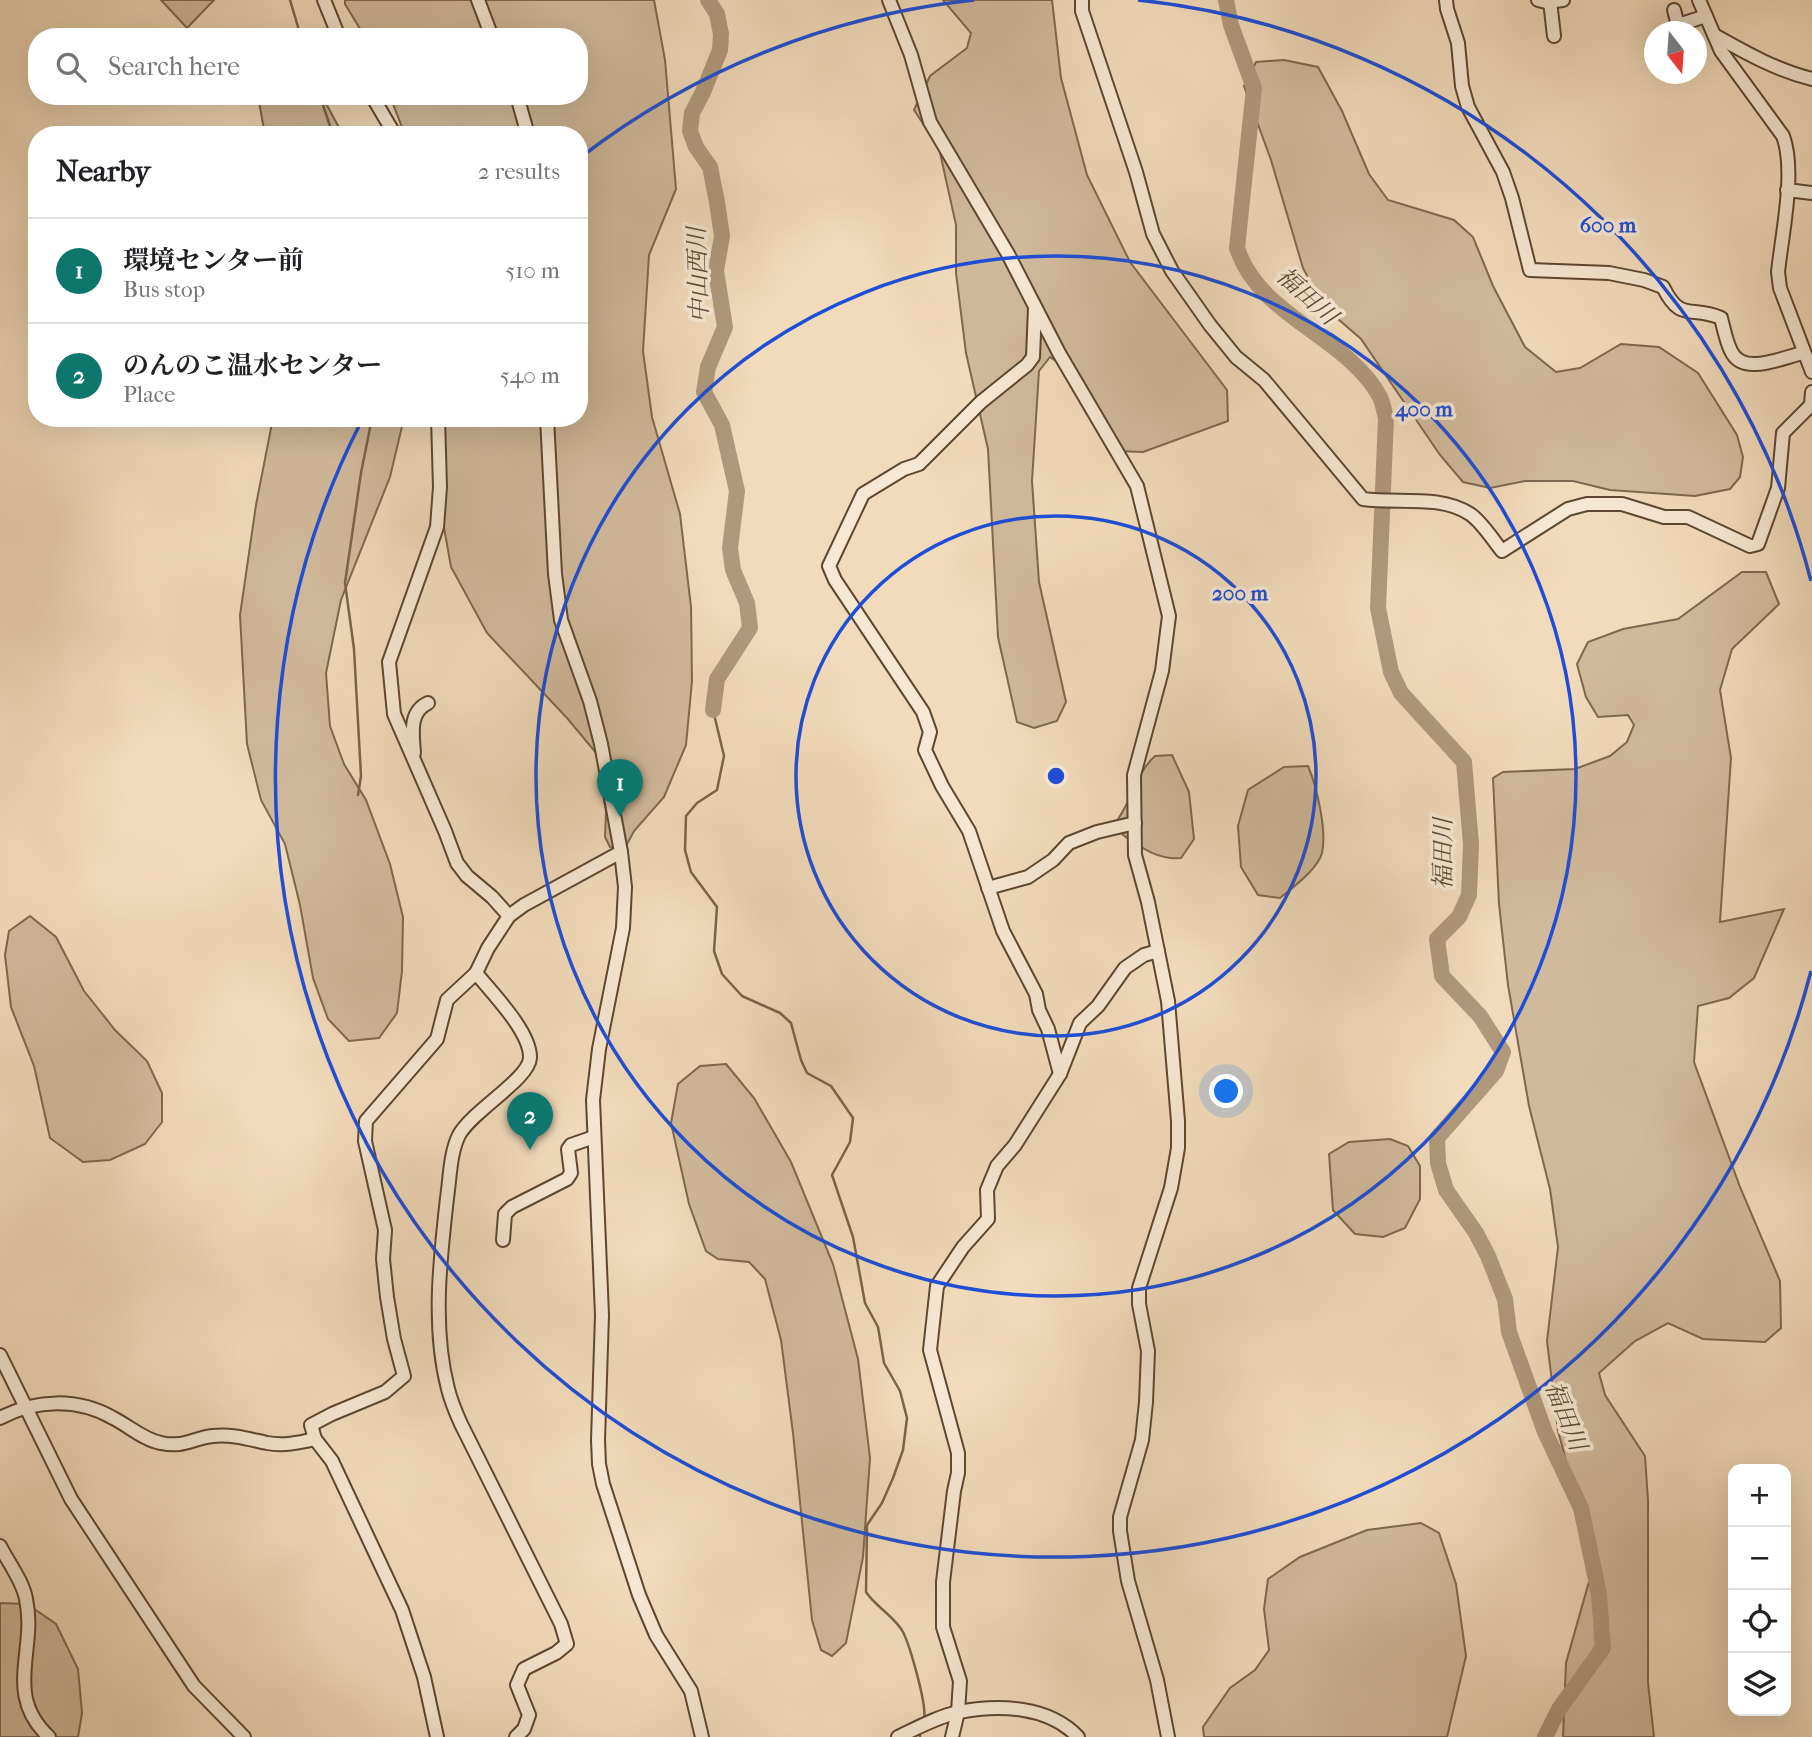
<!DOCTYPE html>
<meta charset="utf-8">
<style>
:root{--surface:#fff;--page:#f6f6f6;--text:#202124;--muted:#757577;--line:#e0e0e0;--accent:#0f766e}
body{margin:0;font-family:"IM FELL French Canon","Noto Serif JP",serif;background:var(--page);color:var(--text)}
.controls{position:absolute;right:21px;bottom:21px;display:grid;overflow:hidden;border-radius:14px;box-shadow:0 7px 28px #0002}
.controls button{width:63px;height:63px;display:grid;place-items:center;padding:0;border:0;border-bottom:2px solid var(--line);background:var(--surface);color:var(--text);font:35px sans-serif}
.compass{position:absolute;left:1644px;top:21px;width:63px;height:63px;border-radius:50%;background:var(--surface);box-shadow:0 7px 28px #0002;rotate:163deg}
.you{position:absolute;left:1227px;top:1092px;width:24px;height:24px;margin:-18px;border:5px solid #fff;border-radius:50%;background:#1a73e8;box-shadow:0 0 0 10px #1a73e833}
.badge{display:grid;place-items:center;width:46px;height:46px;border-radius:50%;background:var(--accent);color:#fff;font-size:23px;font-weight:700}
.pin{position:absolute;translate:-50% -58px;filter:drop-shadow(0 2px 4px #0008)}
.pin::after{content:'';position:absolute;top:37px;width:24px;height:21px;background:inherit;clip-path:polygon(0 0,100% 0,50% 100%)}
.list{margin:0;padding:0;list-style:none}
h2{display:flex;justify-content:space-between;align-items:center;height:91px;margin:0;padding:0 28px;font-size:30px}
h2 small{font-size:23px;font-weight:400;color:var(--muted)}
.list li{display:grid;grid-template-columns:46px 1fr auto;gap:21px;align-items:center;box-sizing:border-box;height:105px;padding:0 28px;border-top:2px solid var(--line)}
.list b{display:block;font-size:26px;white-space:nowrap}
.list p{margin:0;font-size:23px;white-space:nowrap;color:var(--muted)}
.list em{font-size:23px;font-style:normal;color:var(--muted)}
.icon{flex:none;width:38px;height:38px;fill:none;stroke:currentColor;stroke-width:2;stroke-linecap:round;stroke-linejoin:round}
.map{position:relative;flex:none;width:1812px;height:1737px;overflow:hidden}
.search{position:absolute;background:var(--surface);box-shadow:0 7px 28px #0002;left:28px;top:28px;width:560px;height:77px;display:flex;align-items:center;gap:18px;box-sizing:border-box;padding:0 24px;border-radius:28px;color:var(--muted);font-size:26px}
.panel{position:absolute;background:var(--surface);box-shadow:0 7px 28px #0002;left:28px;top:126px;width:560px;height:301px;border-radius:28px}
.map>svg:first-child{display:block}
.green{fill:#d1ba9c;stroke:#7f684f;stroke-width:2}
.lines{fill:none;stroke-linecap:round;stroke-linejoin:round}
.stream{stroke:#7b644b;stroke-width:2.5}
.river{stroke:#af987c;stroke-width:16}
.minor-casing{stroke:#5e4730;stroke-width:16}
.minor{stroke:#f7e8d3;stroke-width:12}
.ring{fill:none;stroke:#1d4ed8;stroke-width:3.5}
.labels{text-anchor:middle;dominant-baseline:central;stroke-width:7;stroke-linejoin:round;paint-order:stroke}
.water-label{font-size:24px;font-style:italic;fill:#614a33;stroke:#f7e8d3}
.centre{fill:#1d4ed8;stroke:#f7e8d3;stroke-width:3.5}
.ring-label{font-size:21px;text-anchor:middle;font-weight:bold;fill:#1d4ed8;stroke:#f7e8d3;stroke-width:7;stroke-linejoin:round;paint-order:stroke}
</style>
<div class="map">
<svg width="1812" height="1737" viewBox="0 0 1812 1737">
<rect width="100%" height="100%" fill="#f2dbbb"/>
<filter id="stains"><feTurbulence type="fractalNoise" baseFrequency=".00286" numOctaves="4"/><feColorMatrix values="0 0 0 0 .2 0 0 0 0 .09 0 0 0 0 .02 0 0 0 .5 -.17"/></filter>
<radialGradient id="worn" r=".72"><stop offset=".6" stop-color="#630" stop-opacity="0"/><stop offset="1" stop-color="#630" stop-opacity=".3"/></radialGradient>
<!-- green -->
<g class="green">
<path d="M 161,0 L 214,0 L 187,28 Z"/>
<path d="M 345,0 L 654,0 L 665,60 L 676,189 L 649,255 L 643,351 L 652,417 L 680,514 L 691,607 L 692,681 L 686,745 L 664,797 L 634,831 L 625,848 L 610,847 L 605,837 L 606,811 L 597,754 L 567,718 L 487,633 L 451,567 L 438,494 L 443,418 L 579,418 L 579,135 L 405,135 L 390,96 L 579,96 L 579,37 L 365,37 L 345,4 Z"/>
<path d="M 943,0 L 1052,0 L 1061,78 L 1087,175 L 1130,262 L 1227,390 L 1228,421 L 1143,452 L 1117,451 L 1067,369 L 1050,357 L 1039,371 L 1032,481 L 1039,582 L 1066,702 L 1057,721 L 1034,728 L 1017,722 L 998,637 L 988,449 L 966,353 L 956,273 L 956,225 L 939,148 L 914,110 L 930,76 L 967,48 L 971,33 Z"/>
<path d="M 1284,60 L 1318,67 L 1342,111 L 1369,174 L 1388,200 L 1454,220 L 1473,237 L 1493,286 L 1525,347 L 1556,372 L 1580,368 L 1621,344 L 1659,347 L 1698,373 L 1737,435 L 1743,457 L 1740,477 L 1730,489 L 1695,496 L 1610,490 L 1573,481 L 1525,481 L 1490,488 L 1463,482 L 1440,455 L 1361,339 L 1322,305 L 1303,268 L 1271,160 L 1244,86 L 1256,62 Z"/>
<path d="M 258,96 L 322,96 L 343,135 L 265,135 Z"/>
<path d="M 273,418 L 404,418 L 390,477 L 341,600 L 326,673 L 330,726 L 344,764 L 366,800 L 390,864 L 403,917 L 402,971 L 397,1013 L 379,1038 L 349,1041 L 328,1019 L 313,978 L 300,905 L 285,844 L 261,800 L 247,744 L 240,615 L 256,505 Z"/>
<path d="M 1742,572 L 1766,572 L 1779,604 L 1732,649 L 1720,690 L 1731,758 L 1720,922 L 1784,909 L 1754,978 L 1729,998 L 1698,1006 L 1694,1062 L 1740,1187 L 1780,1281 L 1781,1328 L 1765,1342 L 1703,1339 L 1668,1323 L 1635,1341 L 1599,1373 L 1605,1395 L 1645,1456 L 1648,1500 L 1648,1683 L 1654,1737 L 1563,1737 L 1566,1663 L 1590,1578 L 1581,1517 L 1558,1431 L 1547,1341 L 1558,1247 L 1550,1189 L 1529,1106 L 1508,985 L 1499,904 L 1493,778 L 1503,772 L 1575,769 L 1610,756 L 1627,742 L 1634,725 L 1628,715 L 1598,717 L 1586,697 L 1577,664 L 1588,642 L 1623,629 L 1678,619 Z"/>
<path d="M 1172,755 L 1189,792 L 1194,839 L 1181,858 C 1158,860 1142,848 1123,835 L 1118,819 C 1133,798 1136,773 1155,756 Z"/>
<path d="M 1308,766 C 1317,787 1327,831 1322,853 C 1318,869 1292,888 1280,898 L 1258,895 L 1241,867 L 1238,826 L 1248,790 L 1284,767 Z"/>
<path d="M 30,916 L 56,937 L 84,991 L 115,1030 L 147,1061 L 162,1093 L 162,1122 L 145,1144 L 110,1160 L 83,1162 L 50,1138 L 34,1066 L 11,1007 L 5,955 L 9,931 Z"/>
<path d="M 726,1064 L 754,1098 L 791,1162 L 833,1264 L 858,1359 L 870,1458 L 863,1557 L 846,1643 L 832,1656 L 821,1650 L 812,1620 L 793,1433 L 781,1340 L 765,1279 L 749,1262 L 718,1259 L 706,1251 L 689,1204 L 671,1123 L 678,1084 L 700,1066 Z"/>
<path d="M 1390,1139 L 1408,1146 L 1420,1166 L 1420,1199 L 1405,1228 L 1383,1237 L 1355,1234 L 1333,1210 L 1329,1154 L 1349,1142 Z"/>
<path d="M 1421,1523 L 1439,1533 L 1456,1584 L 1466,1656 L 1447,1737 L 1204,1737 L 1203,1727 L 1230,1688 L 1255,1670 L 1269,1650 L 1264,1609 L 1268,1579 L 1300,1557 L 1367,1530 Z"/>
<path d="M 0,1603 L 27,1604 L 56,1624 L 78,1669 L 82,1713 L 78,1737 L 0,1737 Z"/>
</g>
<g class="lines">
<!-- stream -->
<g class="stream">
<path d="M 290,0 L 301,37"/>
<path d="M 320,96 L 333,135"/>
<path d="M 713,710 L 724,756 L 717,790 L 697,803 L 686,816 L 685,850 L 691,872 L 717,907 L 714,951 L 722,974 L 742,996 L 780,1013 L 791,1023 L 801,1060 L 807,1073 L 831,1086 L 853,1118 L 850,1142 L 832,1175 L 853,1237 L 865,1303 L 878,1327 L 884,1363 L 900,1391 L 907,1418 L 903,1450 L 893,1478 L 882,1503 L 867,1525 L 866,1592 C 876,1607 895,1617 903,1632 C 910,1646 927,1705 924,1718"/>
<path d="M 358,795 L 361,776 L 354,649 L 345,583 L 361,473 L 372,418"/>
<path d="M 920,1735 L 920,1737"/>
</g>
<!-- river -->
<g class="river">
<path d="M 708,0 L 717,14 L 721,34 L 720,50 L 703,92 L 692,113 L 690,131 L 696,147 L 710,167 L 717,202 L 722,236 L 716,271 L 725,327 L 708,367 L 704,392 L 722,425 L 737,491 L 730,548 L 733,570 L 747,603 L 750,628 L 717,679 L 713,710"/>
<path d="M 1226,0 L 1231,25 L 1254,88 L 1237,248 C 1259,317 1347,336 1380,397 C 1383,403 1384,411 1386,418 L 1378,608 L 1391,672 L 1401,693 L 1464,762 L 1471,844 L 1469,895 L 1459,917 L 1437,939 L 1442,976 L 1480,1016 L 1503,1052 L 1496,1071 L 1437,1138 L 1438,1163 L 1446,1190 L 1476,1233 L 1488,1256 L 1505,1299 L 1509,1332 L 1545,1432 L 1581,1508 L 1599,1594 L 1603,1648 L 1559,1709 L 1545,1737"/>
</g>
<!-- minor casing -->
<g class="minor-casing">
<g id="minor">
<path d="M 324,0 L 339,37"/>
<path d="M 478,0 L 492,37"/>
<path d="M 889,0 L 911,55 L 930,122 L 1008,254 L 1059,353 L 1137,486 L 1169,616 L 1162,671 L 1134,775 L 1135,855 L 1148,902 L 1168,1001 L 1178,1121 L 1178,1148 L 1171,1188 L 1139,1288 L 1139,1304 L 1148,1351 L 1146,1402 L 1142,1440 L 1120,1517 L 1120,1531 L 1128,1581 L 1157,1680 L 1168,1737"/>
<path d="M 1082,0 L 1082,11 L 1136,172 L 1153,234 L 1172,271 L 1210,325 L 1236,357 L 1264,380 L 1363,499 C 1397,504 1440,494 1470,514 C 1482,522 1493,540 1502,551 L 1568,509 L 1587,504 L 1622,504 L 1664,517 L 1688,517 L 1750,546 L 1758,544 L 1778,488 L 1783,433 L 1811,405 L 1812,392"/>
<path d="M 1446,0 L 1447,9 L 1458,43 L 1462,86 L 1468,107 L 1503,172 L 1512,198 L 1530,270 L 1609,273 L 1644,280 L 1663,287 C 1681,323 1690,305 1721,318 C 1724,329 1726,341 1731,351 C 1743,377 1783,357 1803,353"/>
<path d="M 1538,0 L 1546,2 L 1563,0"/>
<path d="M 1699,0 L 1721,51 L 1783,136 C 1796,171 1782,234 1778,272 L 1780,288 L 1812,372"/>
<path d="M 1550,1 L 1554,36"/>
<path d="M 1674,10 L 1678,25 L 1706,16"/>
<path d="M 1714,35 C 1746,53 1776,70 1812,79"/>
<path d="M 372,96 L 395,135"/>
<path d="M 517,96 L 528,135"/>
<path d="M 1787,190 L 1812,193"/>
<path d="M 1035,308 L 1033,357 L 1027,365 L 981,402 L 919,464 L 904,469 L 863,494 L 829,566 L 835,580 L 923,712 L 930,732 L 925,750 L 942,786 L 969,831 L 1003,931 L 1036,994 L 1039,1010 L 1048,1029 L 1060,1074"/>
<path d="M 438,418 L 440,487 L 437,527 L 389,662 L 394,714 L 445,831 L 457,863 L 467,876 L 492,897 L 509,916"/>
<path d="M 547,418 L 555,574 L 561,620 L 590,701 L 601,744 L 621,852 L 625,887 L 623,928 L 599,1049 L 593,1100 L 602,1315 L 598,1440 L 599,1464 L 603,1484 L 639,1595 L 656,1635 L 691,1691 L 702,1737"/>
<path d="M 414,753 C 413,736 408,712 428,703"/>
<path d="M 988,888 L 1028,877 L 1053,860 L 1069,843 L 1097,832 L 1135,823"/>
<path d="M 476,973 C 492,993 531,1032 530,1058 C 529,1079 472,1111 459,1135 C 450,1153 450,1178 447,1198 C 440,1260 432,1328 448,1389 C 451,1401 456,1413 461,1424 L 561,1624 L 567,1644 L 556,1653 L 524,1669 L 517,1685 L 529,1715 L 524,1729 L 516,1737"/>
<path d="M 503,1240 L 505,1214 L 512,1207 L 567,1179 L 571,1173 L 568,1149 L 571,1145 L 594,1137"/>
<path d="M 0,1355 L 71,1499 L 194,1686 L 244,1737"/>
<path d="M 0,1418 C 36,1399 78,1398 113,1418 C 129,1426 144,1440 161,1443 C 184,1448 193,1438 213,1436 C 233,1434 248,1439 267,1443 C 283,1446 298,1443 315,1439"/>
<path d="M 0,1546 C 8,1562 23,1581 26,1599 C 37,1651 3,1694 49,1737"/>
<path d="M 437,1737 L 424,1677 L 402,1610 L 332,1461 L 315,1439 L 311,1425 L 332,1414 L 385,1392 L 404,1376 L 394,1339 L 387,1297 L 383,1259 L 385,1230 L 365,1141 L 366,1121 L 437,1039 L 447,1000 L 476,973 L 488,948 L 509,916 L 524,905 L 621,852"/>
<path d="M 898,1737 C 917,1728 939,1716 959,1712 C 999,1704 1049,1706 1078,1737"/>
<path d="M 952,1737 L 958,1712 L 960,1681 L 943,1627 L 943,1582 L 954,1491 L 958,1473 L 958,1453 L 930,1350 L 937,1286 L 963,1247 L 988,1219 L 987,1190 L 997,1166 L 1015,1145 L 1060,1074 L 1080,1023 L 1098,1006 L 1125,968 L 1144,955 L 1158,951"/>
</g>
</g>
<!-- minor -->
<use href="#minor" class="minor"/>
</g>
<!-- distance rings -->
<g class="ring">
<circle cx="1056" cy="776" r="260"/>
<circle cx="1056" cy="776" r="520"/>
<path d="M1811 971A780 780 0 1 1 361 422M581 157A780 780 0 0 1 974 0M1138 0A780 780 0 0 1 1811 581"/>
</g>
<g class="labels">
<!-- water labels -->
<g class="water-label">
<text transform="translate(698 275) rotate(-92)">中山西川</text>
<text transform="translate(1307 296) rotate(42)">福田川</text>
<text transform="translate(1443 854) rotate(-90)">福田川</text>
<text transform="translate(1566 1416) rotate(68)">福田川</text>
</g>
</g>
<circle cx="1056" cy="776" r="10" class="centre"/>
<g class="ring-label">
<text x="1608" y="232">600 m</text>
<text x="1424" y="416">400 m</text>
<text x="1240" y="600">200 m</text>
</g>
<rect width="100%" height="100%" filter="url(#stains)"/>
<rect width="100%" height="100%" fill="url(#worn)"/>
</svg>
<div class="controls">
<button>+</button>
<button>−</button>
<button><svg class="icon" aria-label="locate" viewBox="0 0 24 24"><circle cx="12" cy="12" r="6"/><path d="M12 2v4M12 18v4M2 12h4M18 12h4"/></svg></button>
<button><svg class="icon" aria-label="layers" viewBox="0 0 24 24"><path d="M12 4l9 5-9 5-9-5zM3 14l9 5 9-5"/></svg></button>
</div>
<svg class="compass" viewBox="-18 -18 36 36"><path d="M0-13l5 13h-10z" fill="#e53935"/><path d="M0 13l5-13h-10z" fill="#757577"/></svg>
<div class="you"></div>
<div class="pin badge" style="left:620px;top:817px">1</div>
<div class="pin badge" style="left:530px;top:1150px">2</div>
<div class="search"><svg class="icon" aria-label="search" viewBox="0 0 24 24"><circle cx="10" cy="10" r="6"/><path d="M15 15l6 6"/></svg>Search here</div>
<section class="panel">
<h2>Nearby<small>2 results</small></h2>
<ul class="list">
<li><span class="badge">1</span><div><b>環境センター前</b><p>Bus stop</p></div><em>510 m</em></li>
<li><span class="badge">2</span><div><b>のんのこ温水センター</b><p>Place</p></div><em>540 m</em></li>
</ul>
</section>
</div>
